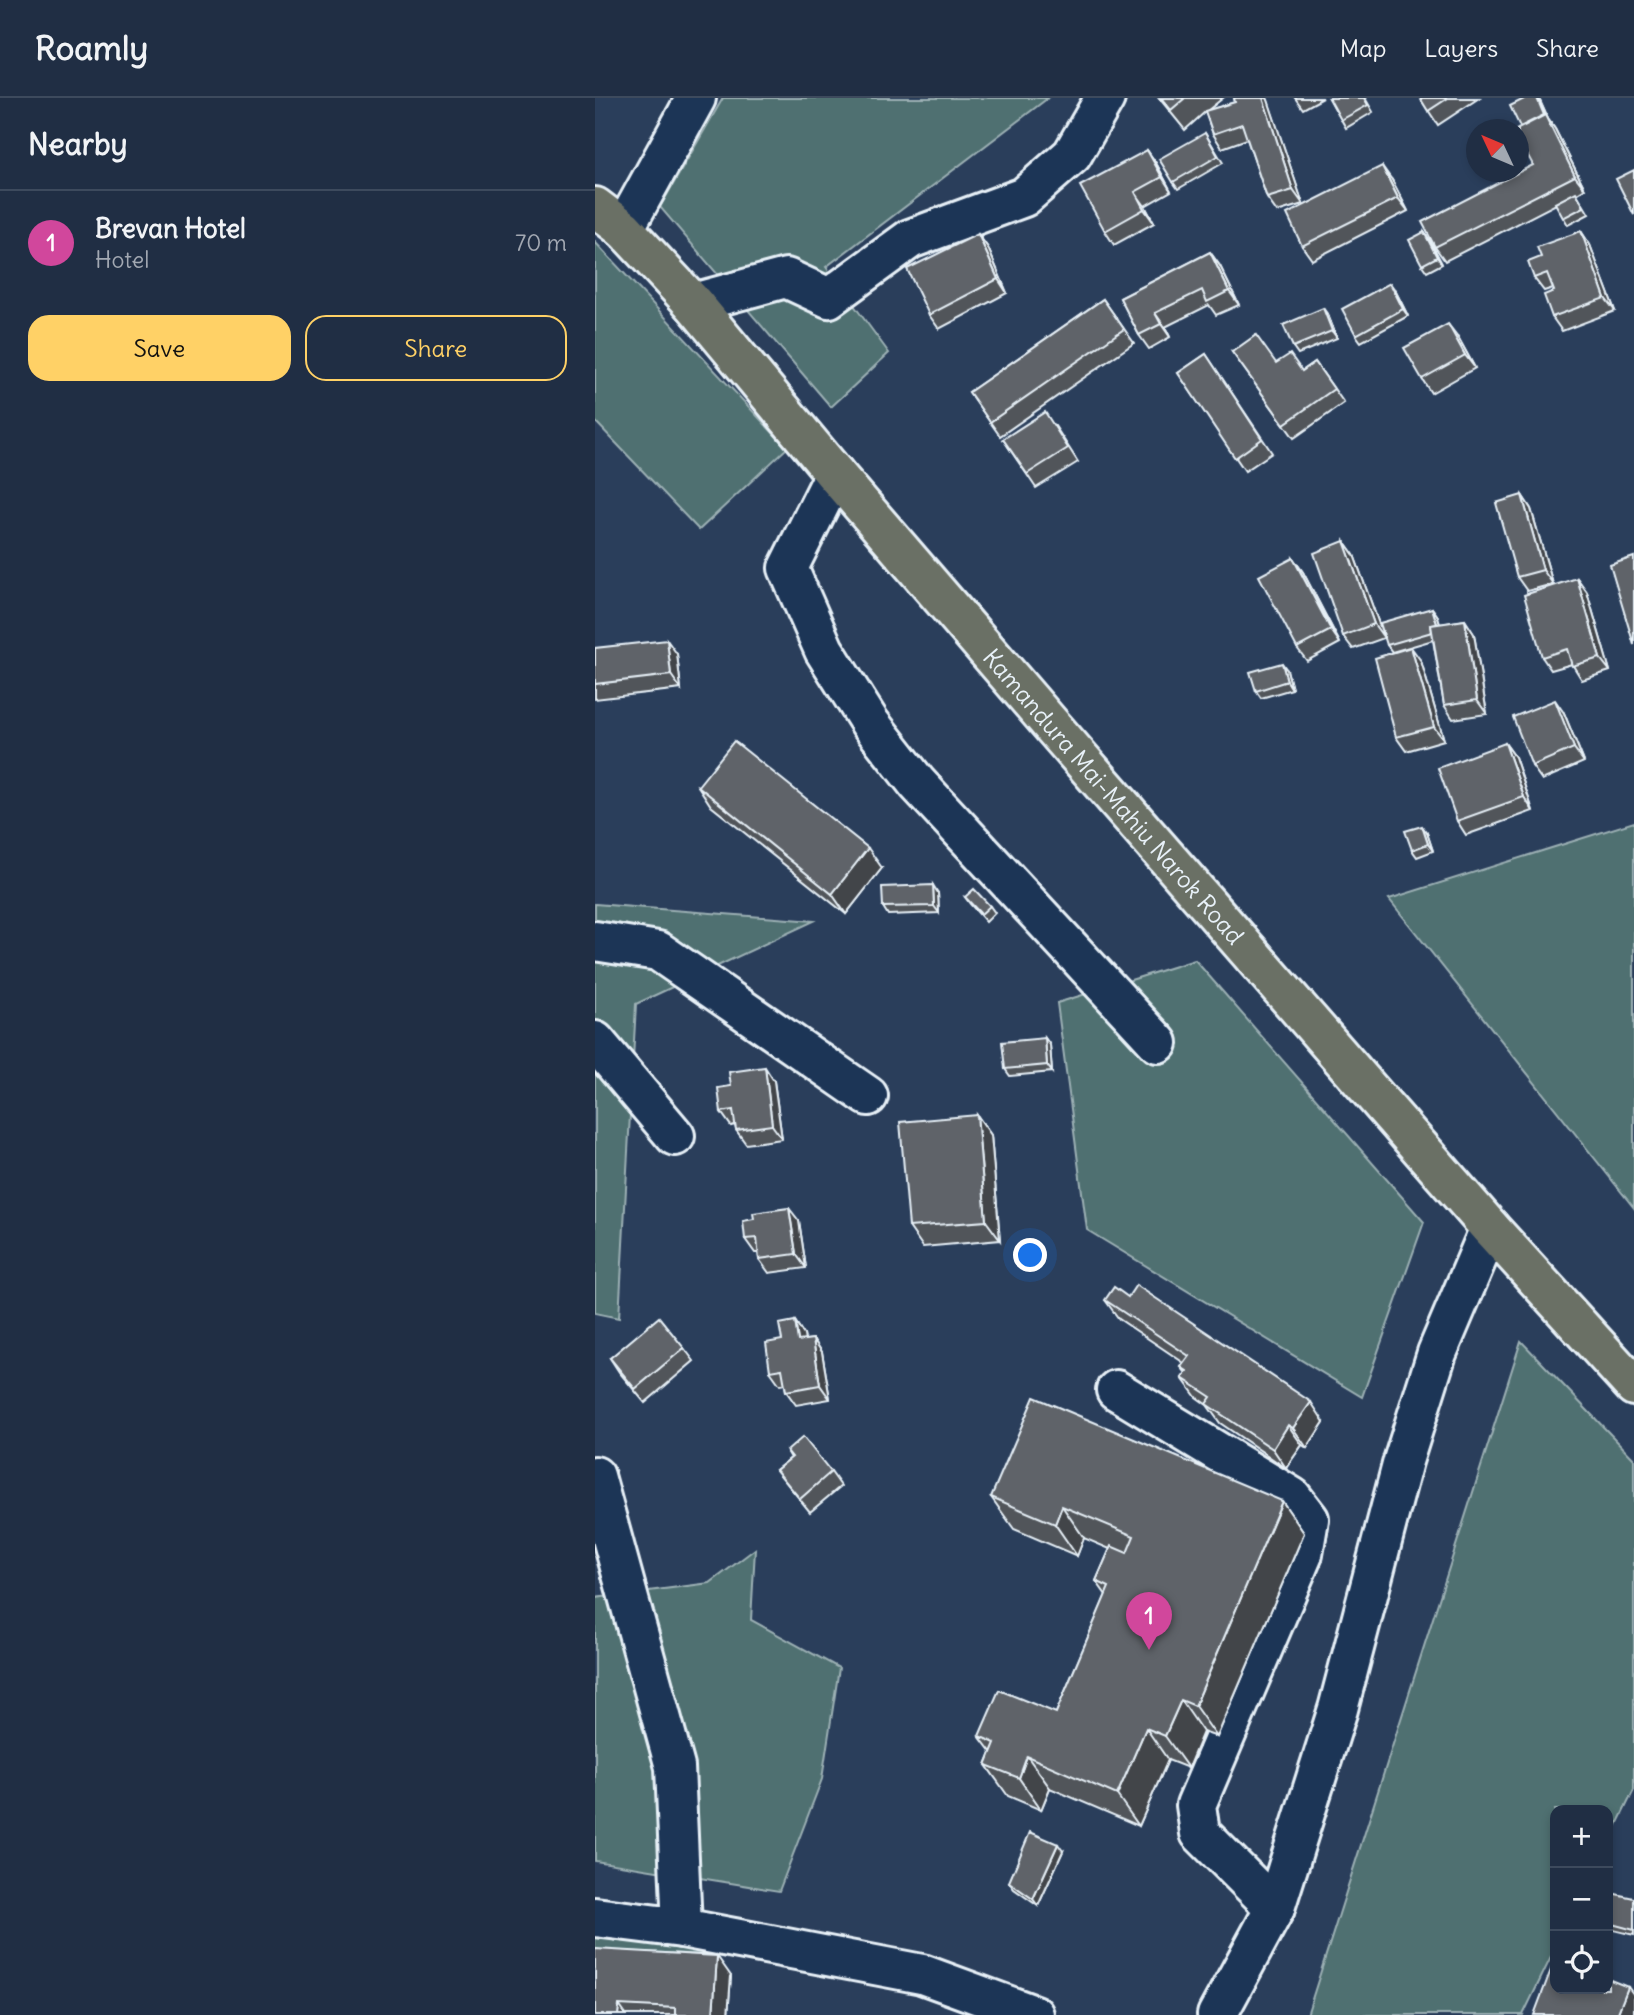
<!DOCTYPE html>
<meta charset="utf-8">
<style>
:root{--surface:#202e44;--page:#2d3a4f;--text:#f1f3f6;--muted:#a2a8b2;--line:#3d4a5d;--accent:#ffd166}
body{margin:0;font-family:Delius,sans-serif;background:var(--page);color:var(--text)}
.controls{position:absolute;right:21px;bottom:21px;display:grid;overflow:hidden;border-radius:14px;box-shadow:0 4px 10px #0003}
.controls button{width:63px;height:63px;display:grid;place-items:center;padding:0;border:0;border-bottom:2px solid var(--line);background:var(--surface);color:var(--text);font:35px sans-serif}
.compass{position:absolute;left:871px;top:21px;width:63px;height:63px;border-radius:50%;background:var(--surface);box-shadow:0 4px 10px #0003;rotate:314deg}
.you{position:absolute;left:436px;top:1158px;width:24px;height:24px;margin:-18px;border:5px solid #fff;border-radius:50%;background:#1a73e8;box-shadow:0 0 0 10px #1a73e833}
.badge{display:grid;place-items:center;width:46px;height:46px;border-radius:50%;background:var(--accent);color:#fff;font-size:23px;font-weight:700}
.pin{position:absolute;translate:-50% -58px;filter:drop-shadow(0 2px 4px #0008)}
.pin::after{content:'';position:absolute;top:37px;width:24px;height:21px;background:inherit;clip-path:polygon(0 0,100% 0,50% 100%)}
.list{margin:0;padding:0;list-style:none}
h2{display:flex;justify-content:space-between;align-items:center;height:91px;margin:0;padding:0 28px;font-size:30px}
h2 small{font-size:23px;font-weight:400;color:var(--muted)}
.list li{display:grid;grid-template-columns:46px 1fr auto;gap:21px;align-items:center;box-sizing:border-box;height:105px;padding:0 28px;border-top:2px solid var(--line)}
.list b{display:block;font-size:26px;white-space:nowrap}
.list p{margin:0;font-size:23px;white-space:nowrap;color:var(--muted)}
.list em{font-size:23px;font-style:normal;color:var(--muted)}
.actions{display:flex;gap:14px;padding:21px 28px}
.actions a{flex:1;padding:16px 0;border:2px solid var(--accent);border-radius:21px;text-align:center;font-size:24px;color:var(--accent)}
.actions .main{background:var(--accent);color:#111}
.icon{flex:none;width:38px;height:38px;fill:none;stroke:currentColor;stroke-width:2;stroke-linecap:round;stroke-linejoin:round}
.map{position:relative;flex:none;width:1039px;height:1917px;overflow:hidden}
header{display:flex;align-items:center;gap:42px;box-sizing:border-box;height:98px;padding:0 35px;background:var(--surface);border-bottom:2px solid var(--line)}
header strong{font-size:33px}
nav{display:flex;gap:38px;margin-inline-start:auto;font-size:24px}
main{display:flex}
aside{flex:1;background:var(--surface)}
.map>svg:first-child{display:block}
.green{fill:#4f7071;stroke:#9cb0b4;stroke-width:2}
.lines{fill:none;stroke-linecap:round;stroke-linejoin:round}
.minor-casing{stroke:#e8f1f8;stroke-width:44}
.highway-casing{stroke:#e8f1f8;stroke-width:44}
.minor{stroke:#1d3557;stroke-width:38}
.highway{stroke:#6b7065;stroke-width:38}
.wall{fill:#51555a;stroke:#e8f1f8;stroke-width:2}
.shaded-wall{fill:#42454a;stroke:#e8f1f8;stroke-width:2}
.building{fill:#5e6369;stroke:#e8f1f8;stroke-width:2}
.labels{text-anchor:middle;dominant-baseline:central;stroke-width:7;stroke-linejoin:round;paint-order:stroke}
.street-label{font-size:24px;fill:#e8f1f8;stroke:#1d3557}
</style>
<header>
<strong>Roamly</strong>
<nav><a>Map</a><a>Layers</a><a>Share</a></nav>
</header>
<main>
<aside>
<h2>Nearby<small></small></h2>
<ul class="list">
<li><span class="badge" style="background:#d1479c">1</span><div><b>Brevan Hotel</b><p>Hotel</p></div><em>70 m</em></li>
</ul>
<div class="actions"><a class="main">Save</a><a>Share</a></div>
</aside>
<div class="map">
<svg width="1039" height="1917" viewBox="0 0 1039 1917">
<rect width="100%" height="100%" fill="#2a3e5b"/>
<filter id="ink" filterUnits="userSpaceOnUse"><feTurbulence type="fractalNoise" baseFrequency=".0143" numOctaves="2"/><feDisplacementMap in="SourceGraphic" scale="14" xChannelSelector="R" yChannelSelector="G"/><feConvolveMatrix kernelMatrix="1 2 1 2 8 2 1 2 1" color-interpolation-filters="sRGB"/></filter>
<g filter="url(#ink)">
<!-- green -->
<g class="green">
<path d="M 128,0 L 453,0 L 231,169 L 294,255 L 236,309 L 65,109 Z"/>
<path d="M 0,144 L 192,350 L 104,432 L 0,323 Z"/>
<path d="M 1039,724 L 1039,1110 L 794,801 Z"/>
<path d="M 0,806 L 219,823 L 41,906 L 24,1220 L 0,1215 Z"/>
<path d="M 600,862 L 829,1124 L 767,1299 L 492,1132 L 462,905 Z"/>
<path d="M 926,1243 L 1039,1361 L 1039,1692 L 1013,1745 L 1013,1712 L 960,1712 L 960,1851 L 928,1917 L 712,1917 Z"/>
<path d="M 160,1451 L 156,1522 L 244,1570 L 227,1681 L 184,1793 L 0,1763 L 0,1500 L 115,1485 Z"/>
<path d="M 0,1838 L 140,1858 L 0,1852 Z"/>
</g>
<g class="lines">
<!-- minor casing -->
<g class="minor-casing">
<g id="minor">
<path d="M 29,131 L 101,0"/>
<path d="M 98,205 L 191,180 L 234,200 L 315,141 L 429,99 L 477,57 L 510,0"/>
<path d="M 240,376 L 193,470 L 229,552 L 275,625 L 322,685 L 563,945"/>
<path d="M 0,843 L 63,853 L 273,998"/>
<path d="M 0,943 L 80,1038"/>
<path d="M 521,1292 L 697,1399 L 714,1421 L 708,1456 L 601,1707 L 605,1735 L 680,1810"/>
<path d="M 0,1378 L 80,1669 L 87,1830"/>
<path d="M 0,1819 L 87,1830 L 327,1876 L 439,1917"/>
<path d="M 622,1917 L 680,1810 L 743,1611 L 808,1363 L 842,1255 L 895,1130"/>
</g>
</g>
<!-- highway casing -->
<g class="highway-casing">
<g id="highway">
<path id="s1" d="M 0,109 L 29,131 L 98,205 L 240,376 L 457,628 L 895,1130 L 1039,1288"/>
</g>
</g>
<!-- minor -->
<use href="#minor" class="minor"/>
<!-- highway -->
<use href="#highway" class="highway"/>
</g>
<!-- wall -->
<g class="wall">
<path d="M 564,0 L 628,0 L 612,13 L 640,4 L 639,0 L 672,0 L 708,106 L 682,114 L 672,100 L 652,41 L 627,50 L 618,36 L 610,14 L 590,32 Z"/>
<path d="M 700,0 L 728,0 L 708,11 Z"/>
<path d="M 734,0 L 770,0 L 778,14 L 751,30 Z"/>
<path d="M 825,0 L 884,0 L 843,27 Z"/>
<path d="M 945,3 L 953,21 L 960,31 L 990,91 L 982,96 L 994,116 L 973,127 L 961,106 L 850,163 L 840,149 L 938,67 Z"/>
<path d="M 610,35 L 628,65 L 583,91 L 578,84 Z"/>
<path d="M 552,52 L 561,65 L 576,93 L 550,108 L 559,125 L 519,147 L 510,133 Z"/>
<path d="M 797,82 L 813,113 L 717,162 L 707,148 Z"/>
<path d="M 986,133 L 995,147 L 1020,213 L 967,233 L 957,219 L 959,193 L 958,190 L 949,193 L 939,180 L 946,159 Z"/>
<path d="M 829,134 L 834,141 L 847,166 L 832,174 L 827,167 Z"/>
<path d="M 383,136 L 393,150 L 412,195 L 344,231 L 334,217 Z"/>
<path d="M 615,154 L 625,168 L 644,207 L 621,217 L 614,207 L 570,229 L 575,239 L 554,251 L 544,237 L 525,200 Z"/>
<path d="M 800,192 L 813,218 L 766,244 L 761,237 Z"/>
<path d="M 508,201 L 539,245 L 405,338 L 374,294 Z"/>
<path d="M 733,217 L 742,240 L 703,256 L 698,249 Z"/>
<path d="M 863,239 L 880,270 L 836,295 L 827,281 Z"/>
<path d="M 637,254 L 707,273 L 720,264 L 749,305 L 699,340 Z"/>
<path d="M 611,256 L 677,355 L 650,373 L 583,275 Z"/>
<path d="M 460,328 L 483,364 L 441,390 L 408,341 Z"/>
<path d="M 927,397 L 936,411 L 958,486 L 932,493 L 922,479 Z"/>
<path d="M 749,443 L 759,457 L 789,540 L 758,551 L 748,538 Z"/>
<path d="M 698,460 L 708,474 L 745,545 L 712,563 L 702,550 Z"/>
<path d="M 982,480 L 992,494 L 1015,573 L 987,582 L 977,566 L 956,572 L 947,559 Z"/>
<path d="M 837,510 L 842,517 L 845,526 L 870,522 L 879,536 L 892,616 L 858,621 L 849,607 L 838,542 L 797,554 L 792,547 Z"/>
<path d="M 0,550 L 82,556 L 86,591 L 0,601 Z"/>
<path d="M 826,563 L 849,642 L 811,653 L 801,639 Z"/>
<path d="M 692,572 L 697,591 L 666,600 L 661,593 Z"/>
<path d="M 969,615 L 989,664 L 947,682 L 937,668 Z"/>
<path d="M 910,645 L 920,659 L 938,713 L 871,737 L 862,723 Z"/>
<path d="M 103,688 L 287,770 L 251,816 L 116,708 Z"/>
<path d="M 832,735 L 838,753 L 822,759 L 817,752 Z"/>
<path d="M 343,795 L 344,815 L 293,817 L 288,809 Z"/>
<path d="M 370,799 L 395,808 L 400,815 L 391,824 L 375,806 Z"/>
<path d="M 450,940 L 455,947 L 457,974 L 415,978 L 410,971 Z"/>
<path d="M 179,983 L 187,1041 L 151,1046 L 141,1032 L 140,1027 L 136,1028 L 126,1014 Z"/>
<path d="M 382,1017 L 396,1037 L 405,1142 L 328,1149 L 314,1129 Z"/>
<path d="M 204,1123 L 211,1170 L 174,1175 L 164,1161 L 163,1155 L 160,1155 L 150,1141 Z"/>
<path d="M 510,1202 L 729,1324 L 712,1350 L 707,1347 L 691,1370 L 625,1325 L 612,1307 L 601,1299 L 587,1280 L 591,1275 L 586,1269 L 589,1265 L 524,1221 Z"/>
<path d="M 200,1223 L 209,1237 L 210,1242 L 218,1241 L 227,1254 L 235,1301 L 201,1307 L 191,1293 L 190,1286 L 185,1287 L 175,1273 Z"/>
<path d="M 89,1250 L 99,1263 L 50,1305 L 24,1274 L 15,1260 Z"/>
<path d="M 192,1353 L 236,1374 L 246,1388 L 215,1414 L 181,1372 L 196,1360 Z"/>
<path d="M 396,1399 L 687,1403 L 709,1435 L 622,1639 L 608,1634 L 593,1670 L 573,1662 L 544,1728 L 455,1690 L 446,1712 L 413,1698 L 391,1667 L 396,1654 L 384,1638 L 461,1615 L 511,1497 L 501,1483 L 515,1451 L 489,1440 L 482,1458 L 419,1431 Z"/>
<path d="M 468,1753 L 443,1808 L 419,1791 L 414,1784 Z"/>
<path d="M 1039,1800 L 1039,1837 L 1014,1831 L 1013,1829 L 1013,1808 Z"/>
<path d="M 0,1851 L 136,1878 L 133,1917 L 0,1917 Z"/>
</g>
<!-- shaded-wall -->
<g class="shaded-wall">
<path d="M 668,0 L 672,0 L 673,2 L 708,106 L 698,92 Z"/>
<path d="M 942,0 L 945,3 L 953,21 L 960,31 L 990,91 L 980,78 L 952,23 Z"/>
<path d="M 552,52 L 561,65 L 576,93 L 567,79 Z"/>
<path d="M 787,68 L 797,82 L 813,113 L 803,100 Z"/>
<path d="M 540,94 L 550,108 L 559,125 L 549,111 Z"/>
<path d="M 986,133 L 995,147 L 1020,213 L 1010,200 Z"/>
<path d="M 829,134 L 834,141 L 847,166 L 842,159 Z"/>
<path d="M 383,136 L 393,150 L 412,195 L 403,181 Z"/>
<path d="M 615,154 L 625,168 L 644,207 L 634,193 Z"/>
<path d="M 795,185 L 800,192 L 813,218 L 808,211 Z"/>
<path d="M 728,210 L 733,217 L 742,240 L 737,233 Z"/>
<path d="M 560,215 L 570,229 L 575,239 L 566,226 Z"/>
<path d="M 853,226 L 863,239 L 880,270 L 870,257 Z"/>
<path d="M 927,397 L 936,411 L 958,486 L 948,472 Z"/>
<path d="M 749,443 L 759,457 L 789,540 L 779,526 Z"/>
<path d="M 698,460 L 708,474 L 745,545 L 736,532 Z"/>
<path d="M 982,480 L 992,494 L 1015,573 L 1005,560 Z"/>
<path d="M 837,510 L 842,517 L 849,539 L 844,532 Z"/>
<path d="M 870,522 L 879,536 L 892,616 L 882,602 Z"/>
<path d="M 72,542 L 82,556 L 86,591 L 76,577 Z"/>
<path d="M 816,549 L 826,563 L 849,642 L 839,629 Z"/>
<path d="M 687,565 L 692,572 L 697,591 L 692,583 Z"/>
<path d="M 960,602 L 969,615 L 989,664 L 979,650 Z"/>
<path d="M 910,645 L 920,659 L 938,713 L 929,699 Z"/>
<path d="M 827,728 L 832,735 L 838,753 L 833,746 Z"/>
<path d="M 273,750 L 287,770 L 251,816 L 237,796 Z"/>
<path d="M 338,787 L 343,795 L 344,815 L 339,808 Z"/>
<path d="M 450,940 L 455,947 L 457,974 L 452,967 Z"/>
<path d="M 170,969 L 179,983 L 187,1041 L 177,1027 Z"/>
<path d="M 382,1017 L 396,1037 L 405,1142 L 391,1123 Z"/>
<path d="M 194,1110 L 204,1123 L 211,1170 L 201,1156 Z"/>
<path d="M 200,1223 L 209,1237 L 212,1257 L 203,1243 Z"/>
<path d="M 218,1241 L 227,1254 L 235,1301 L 225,1287 Z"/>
<path d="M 716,1304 L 729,1324 L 712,1350 L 698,1330 Z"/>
<path d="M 693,1327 L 707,1347 L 691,1370 L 678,1351 Z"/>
<path d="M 687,1403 L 709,1435 L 622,1639 L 600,1608 Z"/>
<path d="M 467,1408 L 489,1440 L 482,1458 L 460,1426 Z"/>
<path d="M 586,1602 L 608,1634 L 593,1670 L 570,1638 Z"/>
<path d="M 551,1630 L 573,1662 L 544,1728 L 522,1697 Z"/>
<path d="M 432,1658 L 455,1690 L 446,1712 L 424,1680 Z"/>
<path d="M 463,1746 L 468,1753 L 443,1808 L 438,1801 Z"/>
<path d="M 122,1858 L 136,1878 L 133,1917 L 118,1917 Z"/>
<path d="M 1033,1889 L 1039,1897 L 1039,1917 L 1022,1917 Z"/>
<path d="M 24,1907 L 31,1917 L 23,1917 Z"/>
</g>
<!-- building -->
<g class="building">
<path d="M 566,0 L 590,0 L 576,12 Z"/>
<path d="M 639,0 L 668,0 L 698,92 L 672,100 L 647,26 L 618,36 L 610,13 L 640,4 Z"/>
<path d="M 734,0 L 769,0 L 773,7 L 746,22 Z"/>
<path d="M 825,0 L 853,0 L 833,13 Z"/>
<path d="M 931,0 L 942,0 L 949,17 L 925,29 L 915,8 Z"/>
<path d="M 950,17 L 980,78 L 840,149 L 827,124 L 938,67 L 923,39 L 923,32 L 921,32 Z"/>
<path d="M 610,35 L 623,58 L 578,84 L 564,61 Z"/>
<path d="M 552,52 L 567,79 L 540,94 L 549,111 L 510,133 L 485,88 Z"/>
<path d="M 787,68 L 803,100 L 707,148 L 692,116 Z"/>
<path d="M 1039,72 L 1039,117 L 1021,81 Z"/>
<path d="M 981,94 L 989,109 L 968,120 L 960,105 Z"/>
<path d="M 986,133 L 1010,200 L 957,219 L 949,197 L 959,193 L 952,175 L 939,180 L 933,164 L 946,159 L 942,149 Z"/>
<path d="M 829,134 L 842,159 L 827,167 L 814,142 Z"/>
<path d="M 383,136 L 403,181 L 334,217 L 312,171 Z"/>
<path d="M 615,154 L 634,193 L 612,204 L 607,192 L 560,215 L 566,226 L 544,237 L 525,200 Z"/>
<path d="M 795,185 L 808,211 L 761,237 L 747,211 Z"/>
<path d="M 508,201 L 529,231 L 395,324 L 374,294 Z"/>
<path d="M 728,210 L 737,233 L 698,249 L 688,227 Z"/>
<path d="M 853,226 L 870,257 L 827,281 L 809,250 Z"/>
<path d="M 661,237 L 681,265 L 695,256 L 707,273 L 720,264 L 739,291 L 689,326 L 637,254 Z"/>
<path d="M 611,256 L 667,341 L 640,360 L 583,275 Z"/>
<path d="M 450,314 L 473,350 L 432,376 L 408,341 Z"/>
<path d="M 927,397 L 948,472 L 922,479 L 901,405 Z"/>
<path d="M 749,443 L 779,526 L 748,538 L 719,455 Z"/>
<path d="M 1039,459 L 1039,547 L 1015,467 Z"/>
<path d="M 698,460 L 736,532 L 702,550 L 664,478 Z"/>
<path d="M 982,480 L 1005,560 L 977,568 L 972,551 L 947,559 L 929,497 Z"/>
<path d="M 837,510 L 842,526 L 836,527 L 837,534 L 792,547 L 785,525 Z"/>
<path d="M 870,522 L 882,602 L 849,607 L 836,527 Z"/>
<path d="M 72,542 L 76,577 L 0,586 L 0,550 Z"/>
<path d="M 816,549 L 839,629 L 801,639 L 780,560 Z"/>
<path d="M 687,565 L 692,583 L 661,593 L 655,574 Z"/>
<path d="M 960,602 L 979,650 L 937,668 L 918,619 Z"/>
<path d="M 139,643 L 273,750 L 237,796 L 103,688 Z"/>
<path d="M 910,645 L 929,699 L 862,723 L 843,670 Z"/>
<path d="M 827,728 L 833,746 L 817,752 L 810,733 Z"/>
<path d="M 338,787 L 339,808 L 288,809 L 287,789 Z"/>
<path d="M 379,791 L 395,808 L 386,816 L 370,799 Z"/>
<path d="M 450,940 L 452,967 L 410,971 L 407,944 Z"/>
<path d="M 170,969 L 177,1027 L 141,1032 L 138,1012 L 126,1014 L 123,990 L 136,988 L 134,974 Z"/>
<path d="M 382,1017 L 391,1123 L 314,1129 L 305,1024 Z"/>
<path d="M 194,1110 L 201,1156 L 164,1161 L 162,1140 L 150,1141 L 148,1123 L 159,1121 L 158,1115 Z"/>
<path d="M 541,1187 L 716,1304 L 698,1330 L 693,1327 L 678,1351 L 611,1306 L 616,1299 L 587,1280 L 592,1273 L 586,1269 L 594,1258 L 510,1202 L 519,1189 L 533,1199 Z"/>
<path d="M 64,1219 L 89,1250 L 40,1291 L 15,1260 Z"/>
<path d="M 200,1223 L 203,1243 L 218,1241 L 225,1287 L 191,1293 L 187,1271 L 175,1273 L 171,1245 L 187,1242 L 184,1226 Z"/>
<path d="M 439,1299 L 687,1403 L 600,1608 L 586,1602 L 570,1638 L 551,1630 L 522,1697 L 432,1658 L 424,1680 L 391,1667 L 400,1645 L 384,1638 L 404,1592 L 461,1615 L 514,1489 L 501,1483 L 516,1448 L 532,1455 L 539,1438 L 467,1408 L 460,1426 L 396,1399 Z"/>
<path d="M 208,1339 L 236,1374 L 205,1401 L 181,1372 L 197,1359 L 192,1353 Z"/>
<path d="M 435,1734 L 463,1746 L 438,1801 L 414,1784 Z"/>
<path d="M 1016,1795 L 1039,1800 L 1039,1832 L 1013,1825 L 1013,1808 Z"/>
<path d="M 0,1851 L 122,1858 L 118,1917 L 81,1917 L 81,1910 L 24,1907 L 23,1917 L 0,1917 Z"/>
<path d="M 960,1861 L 960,1891 L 1013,1891 L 1013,1881 L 1033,1889 L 1022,1917 L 939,1917 Z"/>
</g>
</g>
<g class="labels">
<!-- street labels -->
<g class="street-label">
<text stroke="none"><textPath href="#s1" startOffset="786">Kamandura Mai-Mahiu Narok Road</textPath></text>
</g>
</g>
</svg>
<div class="controls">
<button>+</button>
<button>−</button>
<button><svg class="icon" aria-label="locate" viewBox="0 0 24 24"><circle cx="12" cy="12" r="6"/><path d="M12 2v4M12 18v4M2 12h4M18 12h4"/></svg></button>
</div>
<svg class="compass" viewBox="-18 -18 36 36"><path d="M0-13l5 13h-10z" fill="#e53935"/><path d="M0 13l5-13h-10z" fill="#a2a8b2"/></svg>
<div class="you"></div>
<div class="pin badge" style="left:554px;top:1552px;background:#d1479c">1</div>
</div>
</main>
